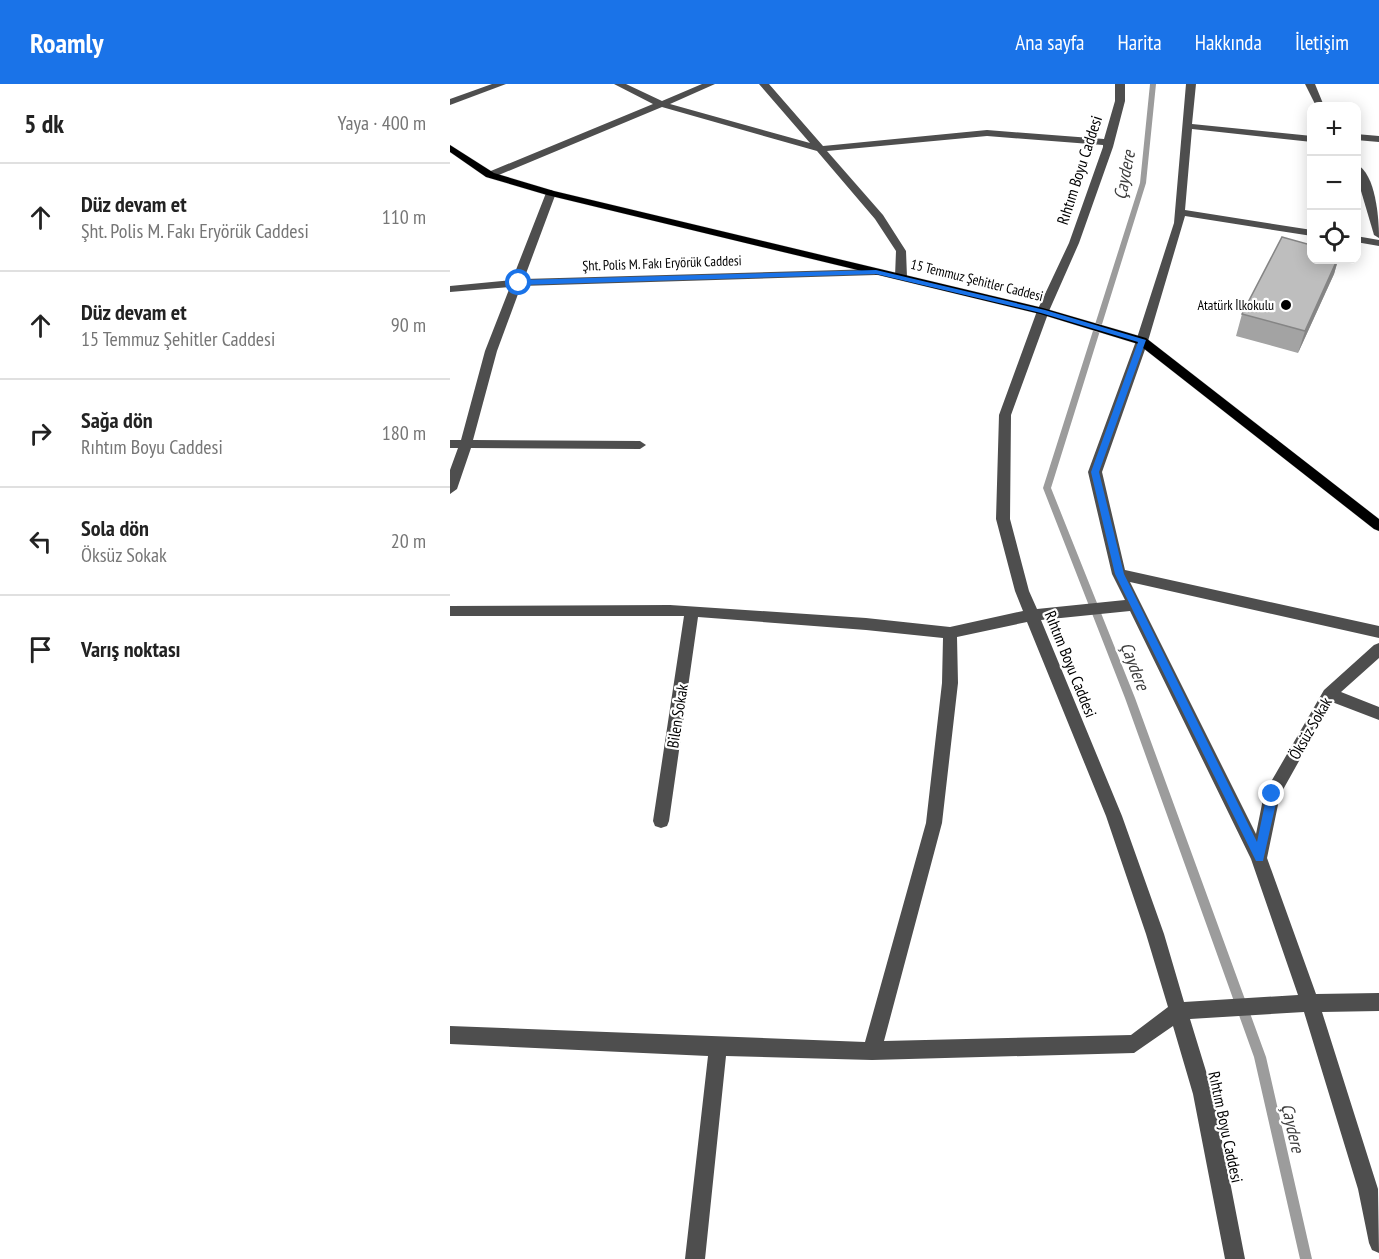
<!DOCTYPE html>
<html lang="tr">
<meta charset="utf-8">
<style>
:root{--surface:#fff;--page:#f2f2f2;--text:#222;--muted:#767676;--line:#e0e0e0;--accent:#1a73e8}
body{margin:0;font-family:"PT Sans Narrow",sans-serif;background:var(--page);color:var(--text)}
.controls{position:absolute;right:18px;top:18px;display:grid;overflow:hidden;border-radius:12px;box-shadow:0 3px 15px #0003}
.controls button{width:54px;height:54px;display:grid;place-items:center;padding:0;border:0;border-bottom:2px solid var(--line);background:var(--surface);color:var(--text);font:30px sans-serif}
.stop{position:absolute;width:18px;height:18px;margin:-14px;border:4px solid #1a73e8;border-radius:50%;background:#fff}
.stop.end{background:#1a73e8;border-color:#fff;box-shadow:0 2px 6px #0008}
.list{margin:0;padding:0;list-style:none}
h2{display:flex;justify-content:space-between;align-items:center;height:78px;margin:0;padding:0 24px;font-size:26px}
h2 small{font-size:20px;font-weight:400;color:var(--muted)}
.list li{display:grid;grid-template-columns:39px 1fr auto;gap:18px;align-items:center;box-sizing:border-box;height:108px;padding:0 24px;border-top:2px solid var(--line)}
.list b{display:block;font-size:22px;white-space:nowrap}
.list p{margin:0;font-size:20px;white-space:nowrap;color:var(--muted)}
.list em{font-size:20px;font-style:normal;color:var(--muted)}
.icon{flex:none;width:33px;height:33px;fill:none;stroke:currentColor;stroke-width:2;stroke-linecap:round;stroke-linejoin:round}
.map{position:relative;flex:none;width:929px;height:1175px;overflow:hidden}
header{display:flex;align-items:center;gap:36px;box-sizing:border-box;height:84px;padding:0 30px;background:var(--accent);color:#fff}
header strong{font-size:28px}
nav{display:flex;gap:33px;margin-inline-start:auto;font-size:21px}
main{display:flex}
aside{flex:1;background:var(--surface)}
.map>svg:first-child{display:block}
.lines{fill:none;stroke-linecap:round;stroke-linejoin:round}
.stream{fill:#9c9c9c;fill-rule:evenodd}
.major-casing{stroke:#dbdbdb;stroke-width:1}
.minor{fill:#4e4e4e;fill-rule:evenodd}
.major{fill:#000;fill-rule:evenodd}
.wall{fill:#a3a3a3}
.shaded-wall{fill:#858585}
.building{fill:#bebebe;stroke:#858585;stroke-width:1.5}
.route{fill:#1a73e8}
.poi-dot{fill:#000;stroke:#fff;stroke-width:2}
.labels{text-anchor:middle;dominant-baseline:central;stroke-width:4.5;stroke-linejoin:round;paint-order:stroke}
.far-street-label{font-size:14px;fill:#000;stroke:#fff}
.far-poi-label{font-size:14px;fill:#000;stroke:#fff;text-anchor:end}
.street-label{font-size:16px;fill:#000;stroke:#fff}
.water-label{font-size:18px;font-style:italic;fill:#3d3d3d;stroke:#fff}
</style>
<header>
<strong>Roamly</strong>
<nav><a>Ana sayfa</a><a>Harita</a><a>Hakkında</a><a>İletişim</a></nav>
</header>
<main>
<aside>
<h2>5 dk<small>Yaya · 400 m</small></h2>
<ul class="list">
<li><svg class="icon" aria-label="ahead" viewBox="0 0 24 24"><path d="M12 20V5M6 11l6-6 6 6"/></svg><div><b>Düz devam et</b><p>Şht. Polis M. Fakı Eryörük Caddesi</p></div><em>110 m</em></li>
<li><svg class="icon" aria-label="ahead" viewBox="0 0 24 24"><path d="M12 20V5M6 11l6-6 6 6"/></svg><div><b>Düz devam et</b><p>15 Temmuz Şehitler Caddesi</p></div><em>90 m</em></li>
<li><svg class="icon" aria-label="right" viewBox="0 0 24 24"><path d="M7 20v-9h11M14 6l5 5-5 5"/></svg><div><b>Sağa dön</b><p>Rıhtım Boyu Caddesi</p></div><em>180 m</em></li>
<li><svg class="icon" aria-label="left" viewBox="0 0 24 24"><path d="M17 20v-9H6M10 6l-5 5 5 5"/></svg><div><b>Sola dön</b><p>Öksüz Sokak</p></div><em>20 m</em></li>
<li><svg class="icon" aria-label="arrive" viewBox="0 0 24 24"><path d="M6 21V4h12l-3 4 3 4H6"/></svg><div><b>Varış noktası</b></div></li>
</ul>
</aside>
<div class="map">
<svg width="929" height="1175" viewBox="0 0 929 1175">
<rect width="100%" height="100%" fill="#fff"/>
<g class="lines">
<!-- stream -->
<path class="stream" d="M 700,0 L 706,0 L 696,99 L 601,404 L 685,614 L 816,973 L 862,1175 L 850,1175 L 804,973 L 675,614 L 593,404 L 690,99 Z"/>
<!-- major casing -->
<g class="major-casing">
<path id="major" d="M 0,61 L 44,89 L 104,107 L 593,224 L 696,254 L 929,435 L 929,447 L 924,445 L 688,260 L 590,230 L 97,111 L 36,93 L 0,68 Z"/>
</g>
<!-- minor -->
<g class="minor">
<path d="M 42,0 L 56,0 L 0,21 L 0,15 Z"/>
<path d="M 164,0 L 176,0 L 212,17 L 252,0 L 265,0 L 220,20 L 360,59 L 309,0 L 319,0 L 373,62 L 537,46 L 654,55 L 665,17 L 665,0 L 675,0 L 675,17 L 663,63 L 629,159 L 599,227 L 561,331 L 560,435 L 579,507 L 587,525 L 675,516 L 662,490 L 638,388 L 686,257 L 724,139 L 736,0 L 746,0 L 742,40 L 862,52 L 862,58 L 742,45 L 735,126 L 862,146 L 862,152 L 735,132 L 698,257 L 652,388 L 675,486 L 929,542 L 929,554 L 680,498 L 806,750 L 814,710 L 874,606 L 924,561 L 929,559 L 929,574 L 891,608 L 929,623 L 929,636 L 882,618 L 830,711 L 817,774 L 866,910 L 929,909 L 929,927 L 872,928 L 928,1105 L 929,1169 L 922,1166 L 919,1159 L 908,1105 L 854,928 L 740,935 L 763,1010 L 795,1175 L 775,1175 L 743,1010 L 723,942 L 684,969 L 422,976 L 276,972 L 255,1175 L 235,1175 L 258,972 L 0,960 L 0,942 L 415,958 L 476,739 L 492,599 L 493,554 L 416,546 L 248,533 L 219,737 L 217,742 L 211,744 L 205,742 L 203,737 L 234,532 L 0,532 L 0,522 L 220,521 L 416,534 L 500,543 L 573,527 L 565,507 L 546,435 L 549,331 L 587,227 L 619,159 L 653,63 L 653,61 L 537,52 L 377,67 L 433,131 L 456,167 L 457,193 L 451,196 L 445,193 L 446,167 L 425,135 L 367,67 L 212,23 L 44,93 L 36,93 L 36,89 L 203,20 ZM 680,527 L 801,775 L 848,911 L 734,918 L 714,850 L 672,732 L 591,536 ZM 577,538 L 656,732 L 696,850 L 718,923 L 681,951 L 434,957 L 492,739 L 508,599 L 507,553 Z"/>
<path d="M 855,0 L 865,0 L 874,22 L 866,22 Z"/>
<path d="M 906,50 L 929,52 L 929,58 L 906,56 Z"/>
<path d="M 906,80 C 926,89 929,135 929,154 L 924,151 L 906,90 Z"/>
<path d="M 101,106 L 106,109 L 74,195 L 426,185 L 432,188 L 426,191 L 71,202 L 47,267 L 23,356 L 190,357 L 196,361 L 190,365 L 21,364 L 7,405 L 0,410 L 0,386 L 8,364 L 0,364 L 0,356 L 11,356 L 35,267 L 60,203 L 0,208 L 0,202 L 62,196 L 96,109 Z"/>
<path d="M 906,152 L 929,156 L 929,162 L 906,158 Z"/>
</g>
<!-- major -->
<use href="#major" class="major"/>
</g>
<!-- wall -->
<path class="wall" d="M 861,176 L 888,176 L 884,190 L 848,269 L 786,252 L 792,230 Z"/>
<!-- shaded-wall -->
<path class="shaded-wall" d="M 887,176 L 888,176 L 884,190 L 848,269 L 855,247 Z"/>
<!-- building -->
<path class="building" d="M 832,153 L 861,161 L 861,176 L 887,176 L 855,247 L 792,230 Z"/>
<!-- route -->
<path class="route" d="M 426,186 L 595,226 L 696,256 L 649,388 L 674,490 L 807,758 L 817,710 L 822,706 L 828,710 L 813,777 L 806,777 L 665,490 L 641,388 L 688,258 L 591,229 L 426,190 L 69,201 L 65,199 L 69,196 Z"/>
<!-- markers -->
<circle class="poi-dot" cx="836" cy="221" r="6"/>
<g class="labels">
<!-- far-street labels -->
<g class="far-street-label">
<text transform="translate(212 179) rotate(-2)">Şht. Polis M. Fakı Eryörük Caddesi</text>
<text transform="translate(527 196) rotate(14)">15 Temmuz Şehitler Caddesi</text>
</g>
<!-- far-poi labels -->
<g class="far-poi-label">
<text x="824" y="221">Atatürk İlkokulu</text>
</g>
<!-- street labels -->
<g class="street-label">
<text transform="translate(629 86) rotate(-72)">Rıhtım Boyu Caddesi</text>
<text transform="translate(621 580) rotate(68)">Rıhtım Boyu Caddesi</text>
<text transform="translate(227 632) rotate(-81)">Bilen Sokak</text>
<text transform="translate(860 644) rotate(-60)">Öksüz Sokak</text>
<text transform="translate(776 1043) rotate(78)">Rıhtım Boyu Caddesi</text>
</g>
<!-- water labels -->
<g class="water-label">
<text transform="translate(674 91) rotate(-79)">Çaydere</text>
<text transform="translate(685 582) rotate(69)">Çaydere</text>
<text transform="translate(843 1044) rotate(77)">Çaydere</text>
</g>
</g>
</svg>
<div class="controls">
<button>+</button>
<button>−</button>
<button><svg class="icon" aria-label="locate" viewBox="0 0 24 24"><circle cx="12" cy="12" r="6"/><path d="M12 2v4M12 18v4M2 12h4M18 12h4"/></svg></button>
</div>
<div class="stop" style="left:69px;top:199px"></div>
<div class="stop end" style="left:822px;top:710px"></div>
</div>
</main>
